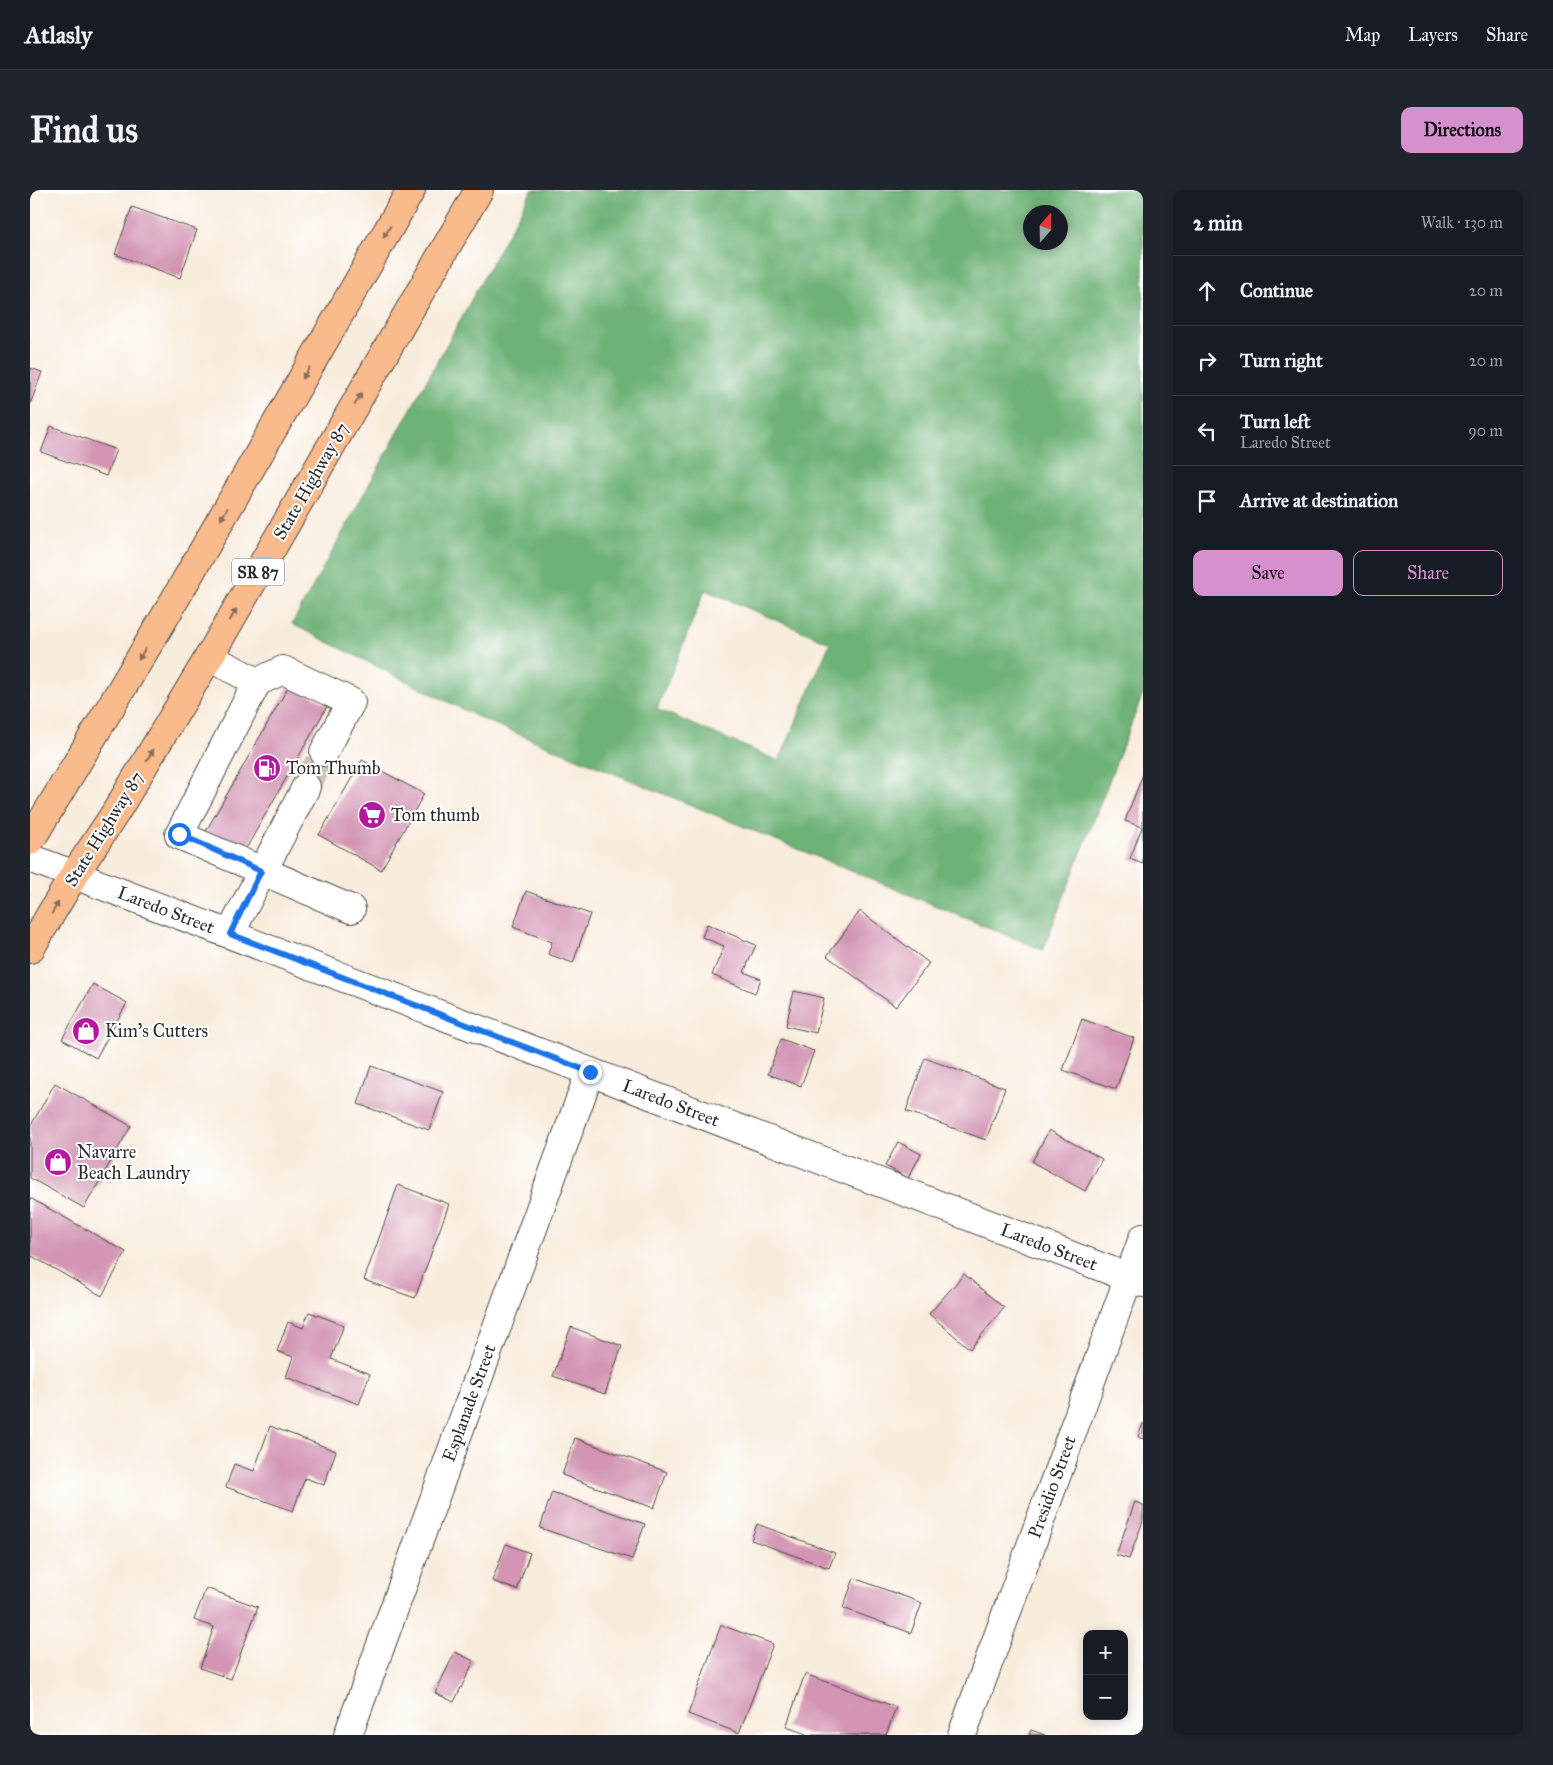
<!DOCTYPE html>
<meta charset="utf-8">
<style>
:root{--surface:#171b24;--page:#20242c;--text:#f1f3f6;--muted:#9ea1a6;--line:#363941;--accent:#d690ce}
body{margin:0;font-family:"IM FELL Great Primer",serif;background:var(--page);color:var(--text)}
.controls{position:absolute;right:15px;bottom:15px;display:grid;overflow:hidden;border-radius:10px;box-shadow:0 2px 12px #0003}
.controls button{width:45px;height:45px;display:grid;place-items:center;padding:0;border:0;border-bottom:1px solid var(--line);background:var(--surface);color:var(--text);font:25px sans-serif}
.compass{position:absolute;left:993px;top:15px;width:45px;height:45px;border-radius:50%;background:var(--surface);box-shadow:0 2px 12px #0003;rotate:20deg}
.stop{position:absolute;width:15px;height:15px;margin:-11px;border:4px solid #1a73e8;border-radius:50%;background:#fff}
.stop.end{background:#1a73e8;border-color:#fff;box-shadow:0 1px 5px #0008}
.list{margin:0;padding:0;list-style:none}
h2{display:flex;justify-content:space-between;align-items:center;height:65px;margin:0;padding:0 20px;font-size:21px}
h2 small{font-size:16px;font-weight:400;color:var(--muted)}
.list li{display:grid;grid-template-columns:32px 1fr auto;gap:15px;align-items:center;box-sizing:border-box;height:70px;padding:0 20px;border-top:1px solid var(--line)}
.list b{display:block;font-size:19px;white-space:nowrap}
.list p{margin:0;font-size:16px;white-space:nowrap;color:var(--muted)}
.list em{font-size:16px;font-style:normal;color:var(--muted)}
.actions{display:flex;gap:10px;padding:15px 20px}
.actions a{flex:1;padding:11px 0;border:1px solid var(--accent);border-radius:10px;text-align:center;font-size:18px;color:var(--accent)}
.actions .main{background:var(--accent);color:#111}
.icon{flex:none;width:28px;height:28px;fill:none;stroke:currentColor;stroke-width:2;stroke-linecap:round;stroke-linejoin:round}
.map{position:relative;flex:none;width:1113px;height:1545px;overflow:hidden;border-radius:10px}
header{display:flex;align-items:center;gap:30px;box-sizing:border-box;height:70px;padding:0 25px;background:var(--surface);border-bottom:1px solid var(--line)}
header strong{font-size:24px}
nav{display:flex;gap:28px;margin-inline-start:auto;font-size:18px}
.intro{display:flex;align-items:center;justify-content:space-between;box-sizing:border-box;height:120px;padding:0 30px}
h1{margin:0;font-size:35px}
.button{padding:12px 22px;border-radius:10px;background:var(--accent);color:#111;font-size:18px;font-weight:700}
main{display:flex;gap:30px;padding:0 30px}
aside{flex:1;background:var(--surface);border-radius:10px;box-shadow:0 2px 12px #0003}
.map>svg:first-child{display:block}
.forest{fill:#6eb277;stroke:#4c6e51;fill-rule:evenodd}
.building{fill:#d395b3}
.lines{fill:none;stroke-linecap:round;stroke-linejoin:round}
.minor-tunnel{stroke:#cfc5b9;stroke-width:28;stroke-dasharray:28 14;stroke-linecap:butt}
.minor-casing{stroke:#4a4846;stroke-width:30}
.highway-casing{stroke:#4a4846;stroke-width:30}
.minor{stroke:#fff;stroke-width:28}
.highway{stroke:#fabb8c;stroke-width:28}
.oneway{fill:#886c57}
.route{stroke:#1a73e8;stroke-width:6}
.labels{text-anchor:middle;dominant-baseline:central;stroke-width:4;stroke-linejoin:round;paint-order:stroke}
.shield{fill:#fff;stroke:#6b6b6b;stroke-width:1}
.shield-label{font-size:16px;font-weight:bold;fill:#2b2b2b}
.street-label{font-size:18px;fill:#2b2b2b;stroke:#fff}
.poi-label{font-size:18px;fill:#2b2b2b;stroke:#fff;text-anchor:start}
</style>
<header>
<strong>Atlasly</strong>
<nav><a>Map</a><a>Layers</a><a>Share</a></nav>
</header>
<div class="intro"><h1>Find us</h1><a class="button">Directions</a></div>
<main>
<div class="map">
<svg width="1113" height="1545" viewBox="0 0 1113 1545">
<rect width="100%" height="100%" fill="#fff"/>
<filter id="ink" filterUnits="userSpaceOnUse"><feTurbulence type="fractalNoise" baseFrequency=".02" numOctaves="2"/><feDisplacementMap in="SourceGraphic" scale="10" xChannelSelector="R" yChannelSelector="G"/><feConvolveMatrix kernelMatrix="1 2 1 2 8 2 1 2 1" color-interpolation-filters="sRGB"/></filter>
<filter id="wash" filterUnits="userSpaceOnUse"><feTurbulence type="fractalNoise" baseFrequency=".0096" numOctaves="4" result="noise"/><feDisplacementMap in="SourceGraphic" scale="20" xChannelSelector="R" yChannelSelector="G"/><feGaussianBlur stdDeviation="1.12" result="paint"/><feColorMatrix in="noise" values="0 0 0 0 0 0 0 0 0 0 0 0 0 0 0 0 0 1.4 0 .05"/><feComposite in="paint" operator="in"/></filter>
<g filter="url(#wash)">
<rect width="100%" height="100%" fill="#f8ecdc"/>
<!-- forest -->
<path class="forest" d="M 502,0 L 1113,0 L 1113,504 L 1013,760 L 452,529 L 262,434 ZM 1001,22 L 1030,22 L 1030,52 L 1001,52 ZM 675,400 L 800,453 L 749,571 L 627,519 Z"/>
<g id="blocks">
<!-- building -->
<g class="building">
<path d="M 102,17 L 167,40 L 150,88 L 85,64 Z"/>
<path d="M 0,178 L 12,182 L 0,215 Z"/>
<path d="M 21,236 L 86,260 L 76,286 L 11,262 Z"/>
<path d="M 260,494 L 298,515 L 214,662 L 176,641 Z"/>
<path d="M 332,570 L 394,604 L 351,680 L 289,645 Z"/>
<path d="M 1113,584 L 1113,674 L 1100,669 L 1112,637 L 1095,631 Z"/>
<path d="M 496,701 L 560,724 L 543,773 L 518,764 L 522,752 L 483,737 Z"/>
<path d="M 830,721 L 899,773 L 866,817 L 797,766 Z"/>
<path d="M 677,734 L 726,755 L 714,782 L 731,789 L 725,803 L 682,785 L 694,756 L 672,747 Z"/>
<path d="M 63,794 L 97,813 L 66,868 L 32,849 Z"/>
<path d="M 764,801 L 794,808 L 786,843 L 756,836 Z"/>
<path d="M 1052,829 L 1104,848 L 1086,899 L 1033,880 Z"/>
<path d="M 751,849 L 784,861 L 771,896 L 738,884 Z"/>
<path d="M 895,868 L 975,898 L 956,950 L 876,921 Z"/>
<path d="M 341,876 L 413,902 L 399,940 L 328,914 Z"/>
<path d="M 25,893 L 101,936 L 54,1018 L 0,988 L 0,937 Z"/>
<path d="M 1019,940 L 1072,969 L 1055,1001 L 1002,972 Z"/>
<path d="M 868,952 L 891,964 L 878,988 L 855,976 Z"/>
<path d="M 368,995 L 419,1014 L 385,1108 L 334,1090 Z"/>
<path d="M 0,1008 L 96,1062 L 72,1106 L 0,1065 Z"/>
<path d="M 934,1084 L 974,1118 L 940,1159 L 899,1124 Z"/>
<path d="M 279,1122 L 314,1135 L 301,1169 L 340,1184 L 329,1214 L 256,1187 L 263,1167 L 247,1161 L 258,1132 L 273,1138 Z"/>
<path d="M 541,1137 L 592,1156 L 575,1204 L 523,1186 Z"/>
<path d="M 1113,1233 L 1113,1249 L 1108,1247 Z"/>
<path d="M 240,1236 L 306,1261 L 294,1295 L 275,1288 L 263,1321 L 196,1297 L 204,1274 L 224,1281 Z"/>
<path d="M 545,1248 L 637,1282 L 624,1318 L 532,1285 Z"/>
<path d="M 522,1302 L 615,1334 L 602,1369 L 510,1338 Z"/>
<path d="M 1105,1312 L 1113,1315 L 1113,1331 L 1099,1369 L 1086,1365 Z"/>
<path d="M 727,1334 L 805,1363 L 799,1378 L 721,1350 Z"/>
<path d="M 476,1354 L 500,1363 L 487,1400 L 462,1391 Z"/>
<path d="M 824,1388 L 892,1413 L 881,1443 L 813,1418 Z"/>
<path d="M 176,1398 L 228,1417 L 201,1489 L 170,1478 L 184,1437 L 164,1430 Z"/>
<path d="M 691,1435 L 743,1454 L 709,1543 L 658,1524 Z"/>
<path d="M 425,1462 L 444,1471 L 424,1512 L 405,1503 Z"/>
<path d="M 775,1484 L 866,1517 L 856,1545 L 779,1545 L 756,1537 Z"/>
<path d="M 1001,1540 L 1015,1545 L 999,1545 Z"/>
</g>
</g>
</g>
<g filter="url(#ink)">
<use href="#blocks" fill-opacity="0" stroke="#4a4846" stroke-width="1"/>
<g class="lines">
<!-- minor-tunnel -->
<path class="minor-tunnel" d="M 276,597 L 294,562"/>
<!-- minor casing -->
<g class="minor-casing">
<g id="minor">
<path d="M 179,467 L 227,492 L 253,480 L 321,512 L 294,562"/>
<path d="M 227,492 L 149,645 L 321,719"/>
<path d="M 0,668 L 1113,1093"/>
<path d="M 200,744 L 276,597"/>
<path d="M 318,1545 L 560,882"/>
<path d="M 932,1545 L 1113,1048"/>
</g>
</g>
<!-- highway casing -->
<g class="highway-casing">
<g id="highway">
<path d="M 0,651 L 133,430 L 381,0"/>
<path d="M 0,759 L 44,685 L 84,625 L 179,467 L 449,0"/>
</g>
</g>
<!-- minor -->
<use href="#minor" class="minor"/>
<!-- highway -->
<use href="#highway" class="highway"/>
</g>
<!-- one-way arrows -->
<defs><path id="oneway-solid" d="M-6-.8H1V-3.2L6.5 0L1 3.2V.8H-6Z" transform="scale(1.25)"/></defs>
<g class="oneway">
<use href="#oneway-solid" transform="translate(357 42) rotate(120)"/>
<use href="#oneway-solid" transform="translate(276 183) rotate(120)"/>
<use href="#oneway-solid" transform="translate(328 209) rotate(-60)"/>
<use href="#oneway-solid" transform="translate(194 324) rotate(120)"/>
<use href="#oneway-solid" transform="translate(203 425) rotate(-60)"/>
<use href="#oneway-solid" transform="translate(112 464) rotate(121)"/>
<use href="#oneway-solid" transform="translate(120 565) rotate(-59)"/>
<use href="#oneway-solid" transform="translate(25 718) rotate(-60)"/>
</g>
</g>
<g class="lines" filter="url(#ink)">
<!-- route -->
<path class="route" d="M 149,644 L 231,681 L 200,744 L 560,882"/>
</g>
<!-- icons -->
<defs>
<g id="fuel-disc" transform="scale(1.4375)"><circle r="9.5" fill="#b5179e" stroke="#fff"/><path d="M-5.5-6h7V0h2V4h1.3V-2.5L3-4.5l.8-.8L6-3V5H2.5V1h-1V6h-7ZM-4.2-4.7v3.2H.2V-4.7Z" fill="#fff"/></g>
<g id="supermarket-disc" transform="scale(1.4375)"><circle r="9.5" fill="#b5179e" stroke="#fff"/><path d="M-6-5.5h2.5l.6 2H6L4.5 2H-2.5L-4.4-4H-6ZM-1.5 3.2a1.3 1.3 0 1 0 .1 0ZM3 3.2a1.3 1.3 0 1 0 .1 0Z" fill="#fff"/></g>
<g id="shop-disc" transform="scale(1.4375)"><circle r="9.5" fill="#b5179e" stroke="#fff"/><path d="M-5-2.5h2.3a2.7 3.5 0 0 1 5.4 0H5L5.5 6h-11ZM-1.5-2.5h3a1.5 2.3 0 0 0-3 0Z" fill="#fff"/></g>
</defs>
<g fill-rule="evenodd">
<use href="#fuel-disc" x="237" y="578"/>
<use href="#supermarket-disc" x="342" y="625"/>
<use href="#shop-disc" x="56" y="841"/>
<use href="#shop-disc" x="28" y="972"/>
</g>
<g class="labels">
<!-- shield labels -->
<rect class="shield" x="202" y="368.5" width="52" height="27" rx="4"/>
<g class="shield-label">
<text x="228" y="382">SR 87</text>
</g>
<!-- street labels -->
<g class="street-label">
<text transform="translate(281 291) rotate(-60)">State Highway 87</text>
<text transform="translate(74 639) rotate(-58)">State Highway 87</text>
<text transform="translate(136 720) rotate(21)">Laredo Street</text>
<text transform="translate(641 913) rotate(21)">Laredo Street</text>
<text transform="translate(1019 1057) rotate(21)">Laredo Street</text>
<text transform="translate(439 1213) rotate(-70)">Esplanade Street</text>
<text transform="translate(1022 1297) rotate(-70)">Presidio Street</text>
</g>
<!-- poi labels -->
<g class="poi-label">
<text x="256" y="578">Tom Thumb</text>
<text x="361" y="625">Tom thumb</text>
<text x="75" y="841">Kim's Cutters</text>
<text x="47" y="962">Navarre<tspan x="47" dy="21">Beach Laundry</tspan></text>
</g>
</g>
</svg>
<div class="controls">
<button>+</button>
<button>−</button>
</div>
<svg class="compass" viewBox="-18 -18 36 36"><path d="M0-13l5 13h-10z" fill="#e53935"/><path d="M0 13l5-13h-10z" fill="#9ea1a6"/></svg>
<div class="stop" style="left:149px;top:644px"></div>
<div class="stop end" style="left:560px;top:882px"></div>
</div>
<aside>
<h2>2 min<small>Walk · 130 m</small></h2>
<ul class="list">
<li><svg class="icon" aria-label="ahead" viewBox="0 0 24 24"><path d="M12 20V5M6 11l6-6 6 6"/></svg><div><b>Continue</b></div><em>20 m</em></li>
<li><svg class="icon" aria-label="right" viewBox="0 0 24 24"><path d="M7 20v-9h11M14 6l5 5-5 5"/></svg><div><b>Turn right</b></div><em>20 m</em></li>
<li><svg class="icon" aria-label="left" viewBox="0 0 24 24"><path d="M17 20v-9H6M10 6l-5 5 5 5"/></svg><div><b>Turn left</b><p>Laredo Street</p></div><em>90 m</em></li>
<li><svg class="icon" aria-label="arrive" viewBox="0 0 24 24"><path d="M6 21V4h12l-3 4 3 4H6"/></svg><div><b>Arrive at destination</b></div></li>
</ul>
<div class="actions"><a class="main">Save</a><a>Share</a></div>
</aside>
</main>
